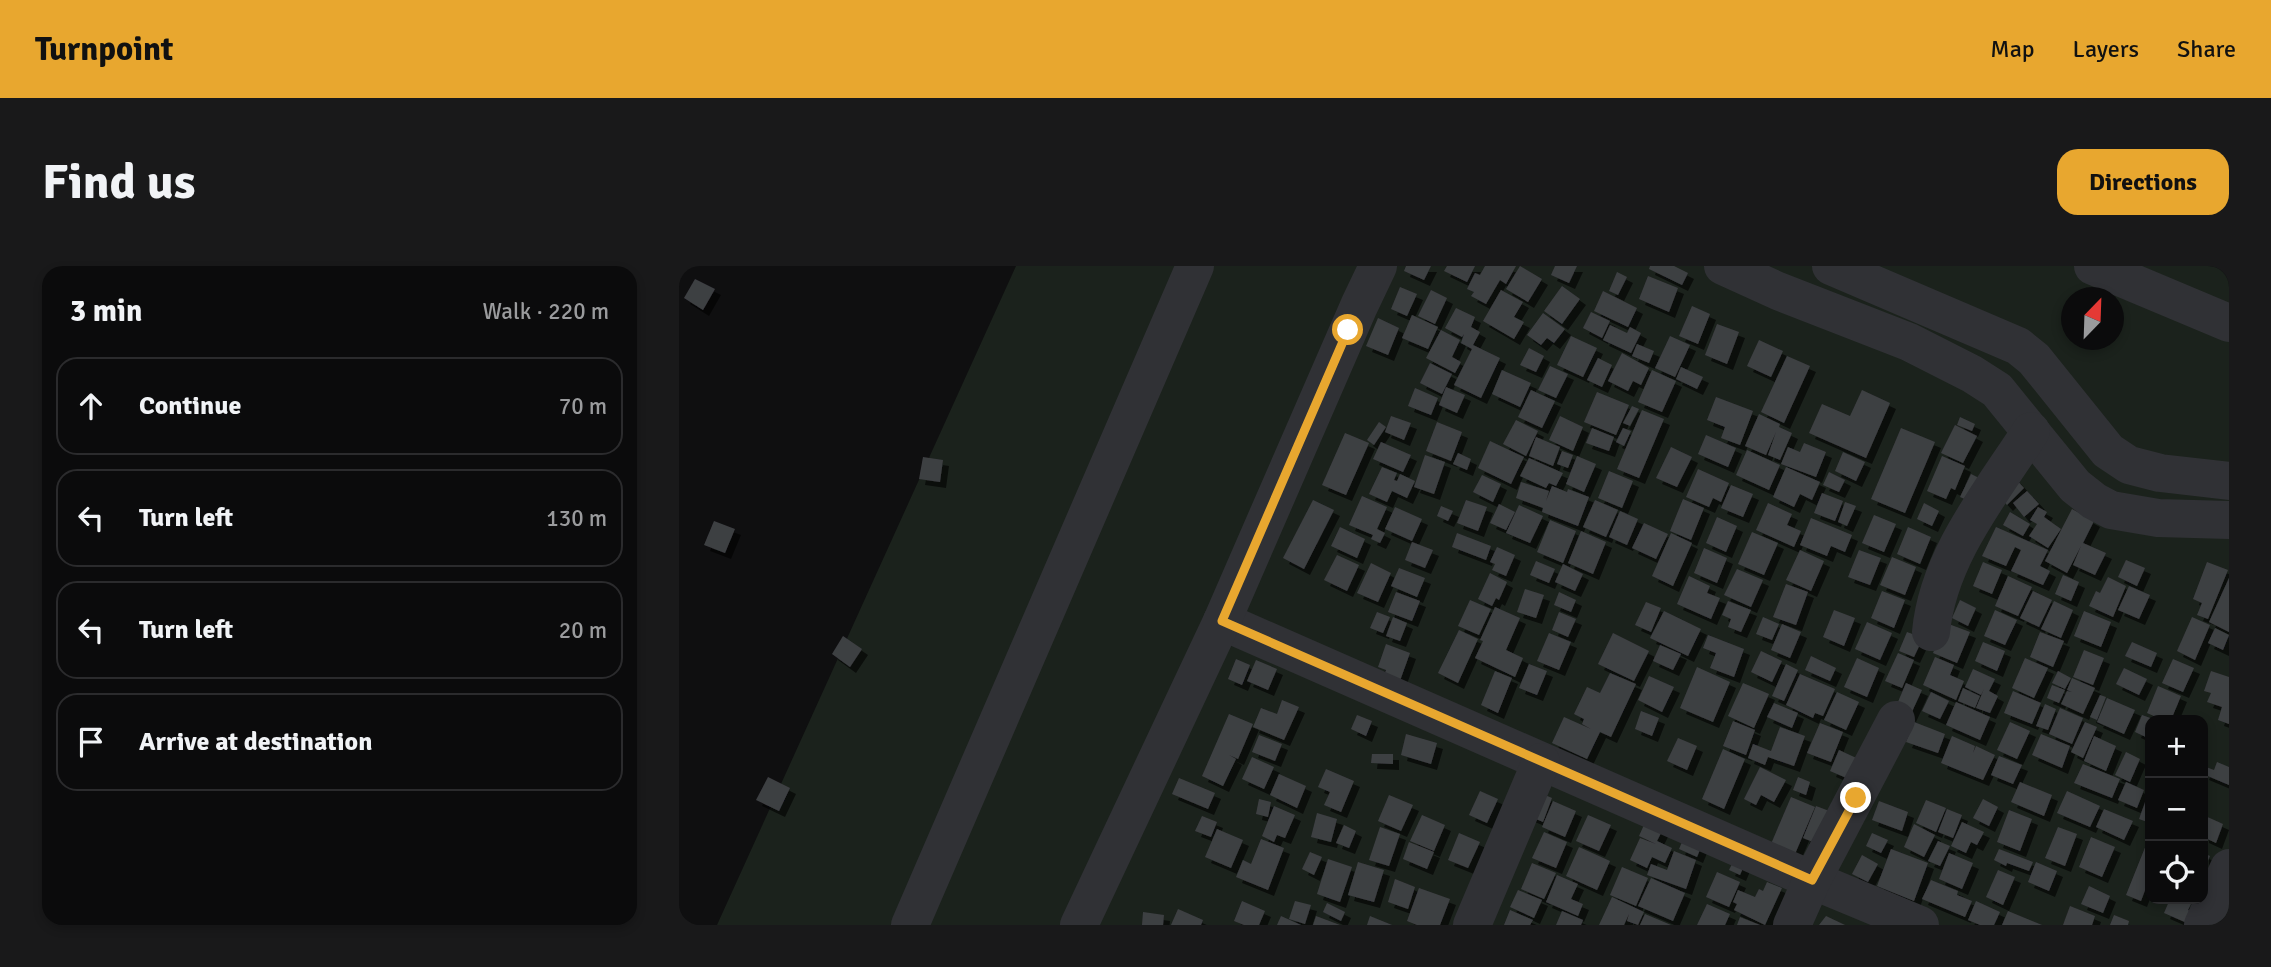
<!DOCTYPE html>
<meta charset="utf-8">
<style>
:root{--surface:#0b0b0c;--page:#19191a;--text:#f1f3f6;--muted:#9a9b9d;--line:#2b2b2d;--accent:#e8a72f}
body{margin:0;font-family:Signika,sans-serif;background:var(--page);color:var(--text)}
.controls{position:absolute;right:21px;bottom:21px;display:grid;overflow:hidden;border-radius:14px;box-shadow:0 4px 10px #0003}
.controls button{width:63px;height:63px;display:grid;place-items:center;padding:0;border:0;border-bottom:2px solid var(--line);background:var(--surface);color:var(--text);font:35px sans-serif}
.compass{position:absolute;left:1382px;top:21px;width:63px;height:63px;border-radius:50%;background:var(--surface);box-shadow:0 4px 10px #0003;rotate:23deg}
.stop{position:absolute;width:21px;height:21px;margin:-16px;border:5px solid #e8a72f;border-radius:50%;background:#fff}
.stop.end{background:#e8a72f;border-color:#fff;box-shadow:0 2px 7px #0008}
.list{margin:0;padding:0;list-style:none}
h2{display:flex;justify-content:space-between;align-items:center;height:91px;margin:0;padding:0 28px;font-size:30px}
h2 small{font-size:23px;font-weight:400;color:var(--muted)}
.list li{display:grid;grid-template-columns:46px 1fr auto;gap:21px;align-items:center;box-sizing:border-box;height:98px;margin:0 14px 14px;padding:0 14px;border:2px solid var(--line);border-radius:21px}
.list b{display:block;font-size:26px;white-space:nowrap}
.list em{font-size:23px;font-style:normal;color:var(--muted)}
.icon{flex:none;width:38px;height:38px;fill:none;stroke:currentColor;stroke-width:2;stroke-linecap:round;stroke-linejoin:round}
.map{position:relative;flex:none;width:1550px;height:659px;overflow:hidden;border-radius:21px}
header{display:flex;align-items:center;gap:42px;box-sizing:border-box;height:98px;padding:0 35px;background:var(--accent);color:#111}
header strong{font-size:33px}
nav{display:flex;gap:38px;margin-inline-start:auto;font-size:24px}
.intro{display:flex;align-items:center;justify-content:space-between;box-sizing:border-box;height:168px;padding:0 42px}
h1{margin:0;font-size:49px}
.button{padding:18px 32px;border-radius:21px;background:var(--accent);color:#111;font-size:24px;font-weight:700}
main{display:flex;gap:42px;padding:0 42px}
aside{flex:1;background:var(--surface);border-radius:21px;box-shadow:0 4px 10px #0003}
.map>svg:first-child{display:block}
.green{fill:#1b221c;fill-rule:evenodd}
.building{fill:#3e3f43;filter:url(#shadow)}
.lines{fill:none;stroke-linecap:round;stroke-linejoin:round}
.minor{stroke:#303135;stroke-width:38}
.route{stroke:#e8a72f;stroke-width:9}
</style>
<header>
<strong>Turnpoint</strong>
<nav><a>Map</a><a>Layers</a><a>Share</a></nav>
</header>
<div class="intro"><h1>Find us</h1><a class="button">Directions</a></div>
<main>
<aside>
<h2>3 min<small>Walk · 220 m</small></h2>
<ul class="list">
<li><svg class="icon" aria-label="ahead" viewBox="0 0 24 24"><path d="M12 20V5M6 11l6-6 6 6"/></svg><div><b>Continue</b></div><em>70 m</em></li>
<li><svg class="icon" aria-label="left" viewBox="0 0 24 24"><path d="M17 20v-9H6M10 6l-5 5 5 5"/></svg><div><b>Turn left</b></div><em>130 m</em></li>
<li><svg class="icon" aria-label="left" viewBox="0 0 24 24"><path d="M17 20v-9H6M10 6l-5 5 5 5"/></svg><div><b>Turn left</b></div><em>20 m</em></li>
<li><svg class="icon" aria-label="arrive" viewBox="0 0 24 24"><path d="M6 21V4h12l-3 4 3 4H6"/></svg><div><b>Arrive at destination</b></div></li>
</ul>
</aside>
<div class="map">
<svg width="1550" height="659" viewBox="0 0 1550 659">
<defs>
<filter id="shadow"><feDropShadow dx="6" dy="6" stdDeviation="0" flood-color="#0009"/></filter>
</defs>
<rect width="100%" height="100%" fill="#0f0f10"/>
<!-- green -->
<path class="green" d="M 337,0 L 1550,0 L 1550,659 L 38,659 ZM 1392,32 L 1434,32 L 1434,74 L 1392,74 ZM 1471,454 L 1524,454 L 1524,633 L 1471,633 Z"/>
<!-- building -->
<g class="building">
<path d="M 727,0 L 752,0 L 745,14 L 725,5 Z"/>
<path d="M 768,0 L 796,0 L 788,16 L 765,5 Z"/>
<path d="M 806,0 L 837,0 L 827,18 L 821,14 L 807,38 L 792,30 L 795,26 L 788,23 L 796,7 L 801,9 Z"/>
<path d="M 841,0 L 863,13 L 849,36 L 827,23 Z"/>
<path d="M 876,0 L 898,0 L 890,17 L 872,9 Z"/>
<path d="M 971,0 L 995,0 L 1009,7 L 1003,19 L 970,3 Z"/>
<path d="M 938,6 L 948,11 L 939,29 L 930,25 Z"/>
<path d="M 969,10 L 999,22 L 990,46 L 960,33 Z"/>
<path d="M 16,13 L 36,23 L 24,44 L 5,32 Z"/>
<path d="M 883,20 L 901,33 L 883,58 L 865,45 Z"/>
<path d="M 721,21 L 738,28 L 728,50 L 712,43 Z"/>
<path d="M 752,24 L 768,32 L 756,58 L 739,50 Z"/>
<path d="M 822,24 L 844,36 L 835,51 L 845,56 L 835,73 L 804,55 Z"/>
<path d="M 924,25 L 958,42 L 949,61 L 915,45 Z"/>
<path d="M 1013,40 L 1031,48 L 1019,78 L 1000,70 Z"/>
<path d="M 777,42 L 796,51 L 792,61 L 801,66 L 794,79 L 821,92 L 802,132 L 775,119 L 793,83 L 782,77 L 785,68 L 783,71 L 766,62 Z"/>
<path d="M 912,46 L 931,55 L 923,72 L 904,62 Z"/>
<path d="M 864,47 L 886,63 L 875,77 L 868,72 L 862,79 L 848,69 Z"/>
<path d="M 733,49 L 759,61 L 749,83 L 723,72 Z"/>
<path d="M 699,52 L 720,62 L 709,89 L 687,80 Z"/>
<path d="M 1038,58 L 1060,66 L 1048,98 L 1026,89 Z"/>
<path d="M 931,59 L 948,67 L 951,61 L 962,67 L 952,87 L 924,74 Z"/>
<path d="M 762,64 L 781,74 L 773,91 L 782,96 L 776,107 L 747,92 Z"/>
<path d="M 892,70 L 918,82 L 904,111 L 878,99 Z"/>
<path d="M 991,70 L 1011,79 L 996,111 L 976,102 Z"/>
<path d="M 1080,74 L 1104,85 L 1092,111 L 1068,100 Z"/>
<path d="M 958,78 L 975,85 L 970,97 L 953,90 Z"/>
<path d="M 850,82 L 865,90 L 857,106 L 841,99 Z"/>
<path d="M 943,87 L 970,102 L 962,119 L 954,115 L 949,125 L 929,115 Z"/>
<path d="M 1108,90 L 1131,100 L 1105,157 L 1082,146 Z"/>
<path d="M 919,92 L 933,99 L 923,121 L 908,114 Z"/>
<path d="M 751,97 L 773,108 L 763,128 L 741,117 Z"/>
<path d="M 871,100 L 889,108 L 877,132 L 859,124 Z"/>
<path d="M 1002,101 L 1024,111 L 1018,123 L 997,113 Z"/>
<path d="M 823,104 L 852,117 L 841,141 L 813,128 Z"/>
<path d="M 973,104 L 997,115 L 983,146 L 959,136 Z"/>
<path d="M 767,121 L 786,129 L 778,147 L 760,139 Z"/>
<path d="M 736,122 L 759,132 L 752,149 L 729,140 Z"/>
<path d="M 852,124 L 876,135 L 863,162 L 839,151 Z"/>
<path d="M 1183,124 L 1211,137 L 1187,192 L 1130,167 L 1143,138 L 1171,150 Z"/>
<path d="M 918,126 L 950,139 L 937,169 L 905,156 Z"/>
<path d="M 1037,131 L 1074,145 L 1061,179 L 1042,172 L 1046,161 L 1028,154 Z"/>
<path d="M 953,140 L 960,143 L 951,160 L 944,157 Z"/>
<path d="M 963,144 L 985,153 L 960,212 L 938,203 Z"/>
<path d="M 1080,148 L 1101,158 L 1100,161 L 1113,167 L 1101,194 L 1089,189 L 1097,166 L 1087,189 L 1066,180 Z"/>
<path d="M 712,150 L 732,157 L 725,174 L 706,166 Z"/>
<path d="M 881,150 L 904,161 L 894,185 L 870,174 Z"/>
<path d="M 1281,151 L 1296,158 L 1293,165 L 1278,159 Z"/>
<path d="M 837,154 L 859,165 L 847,190 L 824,178 Z"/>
<path d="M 700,156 L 707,161 L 695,179 L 688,174 Z"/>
<path d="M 758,156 L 783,166 L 772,195 L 747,185 Z"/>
<path d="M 1276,159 L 1298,170 L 1284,197 L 1262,187 Z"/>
<path d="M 913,162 L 935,171 L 930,185 L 907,177 Z"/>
<path d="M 944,162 L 952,165 L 945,180 L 937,176 Z"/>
<path d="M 1222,162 L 1256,176 L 1226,247 L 1192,233 Z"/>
<path d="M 666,167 L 690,177 L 667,229 L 643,219 Z"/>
<path d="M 1027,169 L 1057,182 L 1049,201 L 1019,188 Z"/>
<path d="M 857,171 L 881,181 L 874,200 L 850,190 Z"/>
<path d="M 811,175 L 845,191 L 832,218 L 799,202 Z"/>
<path d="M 702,176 L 732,189 L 724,206 L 694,193 Z"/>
<path d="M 1125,177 L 1147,186 L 1137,211 L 1102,198 L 1109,181 L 1121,186 Z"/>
<path d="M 992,181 L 1013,191 L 998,221 L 977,212 Z"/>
<path d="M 1068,184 L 1101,199 L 1090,224 L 1057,209 Z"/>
<path d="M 883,185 L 894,189 L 889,202 L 878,198 Z"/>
<path d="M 1164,186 L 1186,196 L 1177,215 L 1156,205 Z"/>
<path d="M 779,187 L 792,193 L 788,204 L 774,198 Z"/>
<path d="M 746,189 L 766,196 L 755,228 L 735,221 Z"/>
<path d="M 898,190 L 917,198 L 905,226 L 887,218 Z"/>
<path d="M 1263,190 L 1286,200 L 1276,224 L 1272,222 L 1267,233 L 1248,225 Z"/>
<path d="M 244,191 L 264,194 L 261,216 L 240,213 Z"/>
<path d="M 850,192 L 884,207 L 877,220 L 870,217 L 867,222 L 841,210 Z"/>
<path d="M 703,201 L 718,207 L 715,214 L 718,215 L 721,208 L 736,215 L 728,232 L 713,225 L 708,236 L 690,228 Z"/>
<path d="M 1107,201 L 1141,216 L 1133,234 L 1121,228 L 1115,241 L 1094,231 Z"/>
<path d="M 1019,203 L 1050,217 L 1042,236 L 1034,232 L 1030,241 L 1007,231 Z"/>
<path d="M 930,205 L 954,215 L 943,242 L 919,232 Z"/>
<path d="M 1150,206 L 1166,214 L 1160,226 L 1144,219 Z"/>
<path d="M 1292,208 L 1308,216 L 1297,238 L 1281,231 Z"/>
<path d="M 803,209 L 822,218 L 814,236 L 794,226 Z"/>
<path d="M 1334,210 L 1345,222 L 1328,239 L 1317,227 Z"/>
<path d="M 842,216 L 870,225 L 867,235 L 873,220 L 888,226 L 889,223 L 910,231 L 899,260 L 863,246 L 864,242 L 837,232 Z"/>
<path d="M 1052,219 L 1074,228 L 1064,251 L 1042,242 Z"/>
<path d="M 1348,225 L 1360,238 L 1345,251 L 1334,237 Z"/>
<path d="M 1143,227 L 1164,235 L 1156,255 L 1135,247 Z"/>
<path d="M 683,230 L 708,241 L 698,263 L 706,267 L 701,277 L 692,273 L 694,269 L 670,259 Z"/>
<path d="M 1004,233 L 1025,242 L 1012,274 L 991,265 Z"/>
<path d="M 634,234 L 655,244 L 625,303 L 604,292 Z"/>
<path d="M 787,234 L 808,241 L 799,265 L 778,257 Z"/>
<path d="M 916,234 L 939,244 L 927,271 L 904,261 Z"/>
<path d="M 1166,236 L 1177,240 L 1168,260 L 1159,256 Z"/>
<path d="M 1089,237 L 1113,248 L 1108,259 L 1122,265 L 1115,281 L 1077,264 Z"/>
<path d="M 1245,237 L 1260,245 L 1253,260 L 1238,253 Z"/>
<path d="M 820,238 L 836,246 L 827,264 L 811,257 Z"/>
<path d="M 840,239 L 864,250 L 851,277 L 827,267 Z"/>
<path d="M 762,240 L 774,245 L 769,255 L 758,250 Z"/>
<path d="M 716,241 L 743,253 L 733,275 L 706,263 Z"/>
<path d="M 1359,241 L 1368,246 L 1365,251 L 1382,263 L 1369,282 L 1350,270 L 1358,258 L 1351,254 Z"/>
<path d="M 1393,243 L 1415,255 L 1404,277 L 1427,287 L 1416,309 L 1394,299 L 1402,280 L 1388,307 L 1366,295 Z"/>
<path d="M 941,245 L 959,253 L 948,279 L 930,271 Z"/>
<path d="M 1331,246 L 1351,258 L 1344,270 L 1324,259 Z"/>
<path d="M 1195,249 L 1217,258 L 1205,286 L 1183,277 Z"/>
<path d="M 1038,251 L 1058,260 L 1047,286 L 1027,277 Z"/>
<path d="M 1132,252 L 1173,269 L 1166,286 L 1152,280 L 1148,290 L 1121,279 Z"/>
<path d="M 871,254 L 897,265 L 884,297 L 858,286 Z"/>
<path d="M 35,255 L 56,263 L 46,287 L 25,279 Z"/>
<path d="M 965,257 L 989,268 L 977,293 L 953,282 Z"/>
<path d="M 661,261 L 686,273 L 678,292 L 652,280 Z"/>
<path d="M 1229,261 L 1252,271 L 1241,298 L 1218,288 Z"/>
<path d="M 1317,261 L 1369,284 L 1361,300 L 1371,305 L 1364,319 L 1332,305 L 1342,284 L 1336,281 L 1327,300 L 1303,290 Z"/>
<path d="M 902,265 L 927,276 L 914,308 L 889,297 Z"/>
<path d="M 1073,266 L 1099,277 L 1085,309 L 1059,298 Z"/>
<path d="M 778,267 L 812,280 L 807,294 L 773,281 Z"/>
<path d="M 992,267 L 1013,277 L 994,320 L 973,310 Z"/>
<path d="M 733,276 L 754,284 L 746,302 L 726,294 Z"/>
<path d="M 818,281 L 836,289 L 827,310 L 813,304 L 816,298 L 811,296 Z"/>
<path d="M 1025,282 L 1048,292 L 1038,317 L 1015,307 Z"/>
<path d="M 1121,284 L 1145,295 L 1132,325 L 1107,314 Z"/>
<path d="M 1180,284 L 1202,292 L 1191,319 L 1169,311 Z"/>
<path d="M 658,289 L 680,299 L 668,325 L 645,314 Z"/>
<path d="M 1213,291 L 1237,301 L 1226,329 L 1201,319 Z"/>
<path d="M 1447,294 L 1466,302 L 1458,320 L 1439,311 Z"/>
<path d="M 857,295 L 876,303 L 870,317 L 851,309 Z"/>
<path d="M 1304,296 L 1323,304 L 1313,328 L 1294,320 Z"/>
<path d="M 1528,296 L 1549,304 L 1529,353 L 1518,349 L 1523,337 L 1514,333 Z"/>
<path d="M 692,297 L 712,307 L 699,336 L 678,327 Z"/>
<path d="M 884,298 L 904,308 L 896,325 L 876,316 Z"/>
<path d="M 720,302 L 746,312 L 738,331 L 712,320 Z"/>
<path d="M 1058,303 L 1084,314 L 1072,341 L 1045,329 Z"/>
<path d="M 811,307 L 828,316 L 820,334 L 817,332 L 813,340 L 799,333 Z"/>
<path d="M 1384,309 L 1400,316 L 1392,335 L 1376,328 Z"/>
<path d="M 1010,310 L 1031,320 L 1028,327 L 1041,332 L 1032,353 L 998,338 Z"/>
<path d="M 1329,310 L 1353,321 L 1339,350 L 1316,340 Z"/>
<path d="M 1429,311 L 1447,320 L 1434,351 L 1410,340 L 1417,325 L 1421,327 Z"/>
<path d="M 1550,312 L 1550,366 L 1530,356 Z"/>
<path d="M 1107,318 L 1129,326 L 1117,359 L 1094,351 Z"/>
<path d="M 1450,320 L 1471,329 L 1460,353 L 1439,344 Z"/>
<path d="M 846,323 L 865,329 L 857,352 L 838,346 Z"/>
<path d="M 1203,325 L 1226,334 L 1215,362 L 1192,352 Z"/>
<path d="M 1354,325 L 1373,334 L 1360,361 L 1341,352 Z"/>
<path d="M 717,326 L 741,335 L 733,355 L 709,346 Z"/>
<path d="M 880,326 L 897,334 L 892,346 L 875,339 Z"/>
<path d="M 791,334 L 812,343 L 800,369 L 779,360 Z"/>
<path d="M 1281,334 L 1297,342 L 1289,360 L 1273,352 Z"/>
<path d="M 1049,335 L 1072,344 L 1062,366 L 1049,361 L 1052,353 L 1043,349 Z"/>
<path d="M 1375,335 L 1394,344 L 1382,372 L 1362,363 Z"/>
<path d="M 967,336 L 982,342 L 972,366 L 956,359 Z"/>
<path d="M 816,341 L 841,352 L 827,384 L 844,392 L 836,411 L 796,392 L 804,375 L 801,374 Z"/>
<path d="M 1155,344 L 1176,352 L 1165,380 L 1144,371 Z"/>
<path d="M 1316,344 L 1338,354 L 1326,379 L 1305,370 Z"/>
<path d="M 985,345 L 1022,363 L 1009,390 L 971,372 Z"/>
<path d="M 1405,345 L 1432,356 L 1422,381 L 1395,370 Z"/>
<path d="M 698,346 L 711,351 L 704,367 L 691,362 Z"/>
<path d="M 880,346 L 897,353 L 889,371 L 873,364 Z"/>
<path d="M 714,351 L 728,357 L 721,375 L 707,370 Z"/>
<path d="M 1084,351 L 1100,358 L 1093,374 L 1077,368 Z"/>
<path d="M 1513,351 L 1531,359 L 1516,394 L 1498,385 Z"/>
<path d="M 1188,356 L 1213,367 L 1201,394 L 1176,383 Z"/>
<path d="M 1267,357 L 1291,366 L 1278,397 L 1254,387 Z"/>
<path d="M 1103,358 L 1122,366 L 1111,392 L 1092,384 Z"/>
<path d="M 1536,362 L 1550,369 L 1544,384 L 1529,377 Z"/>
<path d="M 780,364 L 799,373 L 779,417 L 759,407 Z"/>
<path d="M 1228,366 L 1244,372 L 1235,391 L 1220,385 Z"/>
<path d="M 1361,366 L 1385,375 L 1374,401 L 1351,391 Z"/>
<path d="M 870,367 L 892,376 L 880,404 L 858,395 Z"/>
<path d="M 934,367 L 970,385 L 955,415 L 919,398 Z"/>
<path d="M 1029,369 L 1065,383 L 1055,411 L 1031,402 L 1037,387 L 1024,382 Z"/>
<path d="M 164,370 L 183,383 L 171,401 L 153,388 Z"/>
<path d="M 1304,376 L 1326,385 L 1318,405 L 1296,395 Z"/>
<path d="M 1453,376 L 1478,387 L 1472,401 L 1446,390 Z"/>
<path d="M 707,378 L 731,387 L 718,423 L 702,417 L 707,404 L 699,401 Z"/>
<path d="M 981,379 L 1002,388 L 994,404 L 974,395 Z"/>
<path d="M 1405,384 L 1425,392 L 1414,419 L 1394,411 Z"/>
<path d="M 1082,385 L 1103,395 L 1093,416 L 1072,406 Z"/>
<path d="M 1219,387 L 1235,394 L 1223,422 L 1206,415 Z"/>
<path d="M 1132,390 L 1157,402 L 1151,415 L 1126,404 Z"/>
<path d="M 1256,391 L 1275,399 L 1271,409 L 1285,415 L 1277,434 L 1244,419 Z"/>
<path d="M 1178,392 L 1200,402 L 1188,431 L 1165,421 Z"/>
<path d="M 1346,392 L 1369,402 L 1355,432 L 1333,422 Z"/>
<path d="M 557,393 L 571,399 L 563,419 L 549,413 Z"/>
<path d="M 1494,393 L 1515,402 L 1504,426 L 1483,417 Z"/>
<path d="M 577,394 L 598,403 L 589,424 L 568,415 Z"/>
<path d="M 850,398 L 868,405 L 858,429 L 840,422 Z"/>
<path d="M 1107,398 L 1119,404 L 1105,435 L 1093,430 Z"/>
<path d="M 1018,401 L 1051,416 L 1034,456 L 1001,442 Z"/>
<path d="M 1445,402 L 1468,413 L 1460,429 L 1437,418 Z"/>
<path d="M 1294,403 L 1316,413 L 1310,425 L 1319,430 L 1311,447 L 1297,442 L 1305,423 L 1302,429 L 1286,421 Z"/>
<path d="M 816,405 L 833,412 L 819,447 L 802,439 Z"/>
<path d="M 1379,405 L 1392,412 L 1386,423 L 1373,417 Z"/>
<path d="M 1532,405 L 1550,411 L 1550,458 L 1539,454 L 1543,441 L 1528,436 L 1532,427 L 1525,425 Z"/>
<path d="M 931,407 L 957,418 L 932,471 L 921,466 L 908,493 L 873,477 L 885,451 L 912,463 L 903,458 L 905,453 L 895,448 L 908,421 L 921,427 Z"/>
<path d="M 1121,408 L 1156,423 L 1144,450 L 1136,447 L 1134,452 L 1107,439 Z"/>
<path d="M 970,410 L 995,421 L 983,446 L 959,434 Z"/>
<path d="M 1393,412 L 1416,422 L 1404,448 L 1382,438 L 1388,425 L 1393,426 L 1388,424 Z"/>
<path d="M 1064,417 L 1090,428 L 1075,462 L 1049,450 Z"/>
<path d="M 1227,417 L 1243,424 L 1231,450 L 1216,443 Z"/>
<path d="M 1373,419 L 1386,424 L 1380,437 L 1368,432 Z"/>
<path d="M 1479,420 L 1502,430 L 1492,454 L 1484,454 L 1468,447 Z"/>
<path d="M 1284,422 L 1301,430 L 1296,442 L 1279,435 Z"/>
<path d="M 1334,425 L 1362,437 L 1353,458 L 1325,447 Z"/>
<path d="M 1158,426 L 1180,436 L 1167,464 L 1145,454 Z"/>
<path d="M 1252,426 L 1270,435 L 1261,453 L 1243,445 Z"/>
<path d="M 1421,429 L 1427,431 L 1418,454 L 1411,451 Z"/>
<path d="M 1428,432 L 1456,444 L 1445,468 L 1418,456 Z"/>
<path d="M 603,434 L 620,441 L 605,474 L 574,461 L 582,442 L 598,448 Z"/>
<path d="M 1277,436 L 1311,451 L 1301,474 L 1267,459 Z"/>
<path d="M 1095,437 L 1119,447 L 1113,462 L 1088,451 Z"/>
<path d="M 1366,438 L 1377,443 L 1369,464 L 1357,460 Z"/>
<path d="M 1381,442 L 1404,452 L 1393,478 L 1370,468 Z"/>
<path d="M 962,445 L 980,452 L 973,470 L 956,463 Z"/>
<path d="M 550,448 L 574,458 L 559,493 L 550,489 L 557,493 L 544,520 L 523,510 Z"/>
<path d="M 678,449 L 693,455 L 687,470 L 672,463 Z"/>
<path d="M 1463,449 L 1477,454 L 1471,454 L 1471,473 L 1456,466 Z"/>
<path d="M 1054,455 L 1076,464 L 1067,489 L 1044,480 Z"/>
<path d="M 1235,456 L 1266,468 L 1259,487 L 1227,476 Z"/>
<path d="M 1331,456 L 1351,465 L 1338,493 L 1318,484 Z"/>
<path d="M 1406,456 L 1418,461 L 1404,492 L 1392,486 Z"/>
<path d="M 1141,457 L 1164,466 L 1152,496 L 1128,487 Z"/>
<path d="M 1101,461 L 1126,470 L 1115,500 L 1089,491 L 1086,499 L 1069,492 L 1074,478 L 1092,485 Z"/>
<path d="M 727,468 L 758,477 L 752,498 L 722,489 Z"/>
<path d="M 1362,468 L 1391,480 L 1383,502 L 1353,489 Z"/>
<path d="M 580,469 L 603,478 L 596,495 L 573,486 Z"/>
<path d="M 1273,470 L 1296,480 L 1294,487 L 1297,480 L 1316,489 L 1304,514 L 1262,497 Z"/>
<path d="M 1415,470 L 1437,480 L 1427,505 L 1405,495 Z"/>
<path d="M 999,472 L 1018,480 L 1008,504 L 988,495 Z"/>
<path d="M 1044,483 L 1066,493 L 1045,543 L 1023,533 Z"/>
<path d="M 1160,484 L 1186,496 L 1177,516 L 1151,505 Z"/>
<path d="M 1447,486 L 1461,493 L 1451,516 L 1436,509 Z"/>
<path d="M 693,488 L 714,488 L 714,498 L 692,497 Z"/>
<path d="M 1320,490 L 1343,499 L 1334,518 L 1312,509 Z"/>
<path d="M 573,491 L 595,501 L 585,523 L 563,513 Z"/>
<path d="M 1538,496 L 1550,501 L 1550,519 L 1524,508 L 1527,501 L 1535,504 Z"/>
<path d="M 1404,498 L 1441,513 L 1433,532 L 1395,517 Z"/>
<path d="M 1081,501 L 1107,514 L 1095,536 L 1082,529 L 1077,539 L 1065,533 Z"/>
<path d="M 647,503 L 675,515 L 662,546 L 645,539 L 651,526 L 639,521 Z"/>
<path d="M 600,508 L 627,520 L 618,542 L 591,529 Z"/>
<path d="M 89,511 L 111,522 L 100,545 L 77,534 Z"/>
<path d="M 1119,511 L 1131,516 L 1127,529 L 1114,524 Z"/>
<path d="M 500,512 L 536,527 L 529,543 L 493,528 Z"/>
<path d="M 1341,516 L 1373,529 L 1365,550 L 1332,536 Z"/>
<path d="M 1447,516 L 1465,524 L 1458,542 L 1439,534 Z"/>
<path d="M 801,525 L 819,533 L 808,557 L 790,549 Z"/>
<path d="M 1388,525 L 1421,540 L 1411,561 L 1378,547 Z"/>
<path d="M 859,526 L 873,532 L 864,556 L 850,550 Z"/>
<path d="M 710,529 L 734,539 L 722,565 L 699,555 Z"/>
<path d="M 1112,531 L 1136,541 L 1116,588 L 1092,578 Z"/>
<path d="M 1468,531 L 1471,533 L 1471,557 L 1460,553 Z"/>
<path d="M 580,533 L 592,536 L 589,551 L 577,548 Z"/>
<path d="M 1304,533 L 1319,541 L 1310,560 L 1294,552 Z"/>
<path d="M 1247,534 L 1267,542 L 1257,566 L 1237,557 Z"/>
<path d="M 874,535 L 897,545 L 886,571 L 863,561 Z"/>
<path d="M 1200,535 L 1229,546 L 1223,565 L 1193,554 Z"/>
<path d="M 595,540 L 616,549 L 606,572 L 598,569 L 595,576 L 583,570 Z"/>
<path d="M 1137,540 L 1153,546 L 1139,578 L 1124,572 Z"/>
<path d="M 1268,543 L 1283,549 L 1274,572 L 1259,566 Z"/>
<path d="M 1425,543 L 1454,555 L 1445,574 L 1417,561 Z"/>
<path d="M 1330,544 L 1353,553 L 1341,585 L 1318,576 Z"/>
<path d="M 638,547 L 658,553 L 652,576 L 632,571 Z"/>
<path d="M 743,549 L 766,559 L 755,585 L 731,575 Z"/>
<path d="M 909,549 L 932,559 L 920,585 L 897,575 Z"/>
<path d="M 1524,549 L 1544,558 L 1537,577 L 1524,571 Z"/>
<path d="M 523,550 L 538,556 L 532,571 L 516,565 Z"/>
<path d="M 969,550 L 986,559 L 978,575 L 993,582 L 986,597 L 973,591 L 968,602 L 951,594 L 961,572 L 977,578 L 960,570 Z"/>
<path d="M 1283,556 L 1305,566 L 1298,579 L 1292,576 L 1287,587 L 1272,580 Z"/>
<path d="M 1235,558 L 1256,569 L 1245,591 L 1225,581 Z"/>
<path d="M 665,559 L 677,565 L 670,582 L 657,577 Z"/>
<path d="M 701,561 L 721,568 L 710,600 L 690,594 Z"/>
<path d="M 1379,561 L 1398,568 L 1386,600 L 1366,592 Z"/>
<path d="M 538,563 L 564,574 L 552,602 L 526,591 Z"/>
<path d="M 865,566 L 888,576 L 877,602 L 853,592 Z"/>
<path d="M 780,567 L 801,576 L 789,602 L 769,594 Z"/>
<path d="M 1007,567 L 1025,574 L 1018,591 L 1000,583 Z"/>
<path d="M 1193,567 L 1209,574 L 1202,587 L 1187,580 Z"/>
<path d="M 1471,569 L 1471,611 L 1462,635 L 1447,629 Z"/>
<path d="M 1412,571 L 1436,581 L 1423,611 L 1400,601 Z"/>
<path d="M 582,573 L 605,582 L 589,624 L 557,611 L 564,594 L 572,598 Z"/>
<path d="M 1259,575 L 1271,580 L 1261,600 L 1249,595 Z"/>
<path d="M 730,576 L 755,586 L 748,603 L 724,593 Z"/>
<path d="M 900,581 L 931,595 L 918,624 L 887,610 Z"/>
<path d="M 1212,583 L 1249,597 L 1235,635 L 1198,620 Z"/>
<path d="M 1320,583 L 1354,596 L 1350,605 L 1328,597 L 1327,600 L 1315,594 Z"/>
<path d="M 995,585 L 1017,594 L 1007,623 L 968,609 L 972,598 L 988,604 Z"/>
<path d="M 631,586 L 643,591 L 635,609 L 623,603 Z"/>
<path d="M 1270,587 L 1294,597 L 1283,623 L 1260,613 Z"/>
<path d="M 1524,587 L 1531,590 L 1524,606 Z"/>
<path d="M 1183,589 L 1199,598 L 1189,616 L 1173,608 Z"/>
<path d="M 1056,592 L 1066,597 L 1061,609 L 1050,604 Z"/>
<path d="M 649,593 L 673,601 L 661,636 L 638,628 Z"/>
<path d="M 679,596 L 705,604 L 695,636 L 669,629 Z"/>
<path d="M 1357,596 L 1378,605 L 1370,625 L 1349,616 Z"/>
<path d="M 853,597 L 877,607 L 865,633 L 842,623 Z"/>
<path d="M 943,601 L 969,612 L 957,640 L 931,629 Z"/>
<path d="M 1319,604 L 1336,611 L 1324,639 L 1307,631 Z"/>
<path d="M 1038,606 L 1061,616 L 1050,641 L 1027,631 Z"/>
<path d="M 878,609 L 899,618 L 892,633 L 904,638 L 899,650 L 867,636 Z"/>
<path d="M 972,612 L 1006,627 L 994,655 L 959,640 Z"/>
<path d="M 716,613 L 736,621 L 729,643 L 709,636 Z"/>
<path d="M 1252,614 L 1279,625 L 1278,629 L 1293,635 L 1286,651 L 1243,633 Z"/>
<path d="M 1088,616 L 1103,622 L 1086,659 L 1055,644 L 1058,638 L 1054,636 L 1059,624 L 1076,631 L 1080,623 L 1084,625 Z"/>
<path d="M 1410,620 L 1431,630 L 1424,647 L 1402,638 Z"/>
<path d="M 740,622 L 771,633 L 761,659 L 738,659 L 728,655 Z"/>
<path d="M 839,624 L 863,634 L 855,652 L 831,641 Z"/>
<path d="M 933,631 L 965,646 L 959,659 L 948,655 L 950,648 L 945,659 L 920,659 Z"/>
<path d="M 1491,633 L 1501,633 L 1512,638 L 1509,644 L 1513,646 L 1508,657 L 1485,647 Z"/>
<path d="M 563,635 L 586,645 L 580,659 L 565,659 L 555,655 Z"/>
<path d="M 616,635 L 632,639 L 626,658 L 610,653 Z"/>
<path d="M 1297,635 L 1321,646 L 1315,659 L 1301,659 L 1289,654 Z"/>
<path d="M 648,637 L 666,646 L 662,655 L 644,646 Z"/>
<path d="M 1028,638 L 1051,648 L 1046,659 L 1018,659 Z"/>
<path d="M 1391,640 L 1416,650 L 1413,659 L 1384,659 Z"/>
<path d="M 499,643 L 524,654 L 522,659 L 492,659 Z"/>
<path d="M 831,644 L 854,654 L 851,659 L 825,659 Z"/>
<path d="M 883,645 L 904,654 L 902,659 L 877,659 Z"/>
<path d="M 1329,645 L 1363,659 L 1323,659 Z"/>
<path d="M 464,646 L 485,649 L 484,659 L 463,659 Z"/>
<path d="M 966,648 L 992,659 L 961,659 Z"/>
<path d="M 1435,649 L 1450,655 L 1449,659 L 1431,659 Z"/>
<path d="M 602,650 L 622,659 L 598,659 Z"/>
<path d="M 637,650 L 661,659 L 634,659 Z"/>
<path d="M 691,650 L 713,659 L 688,659 Z"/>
<path d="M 1147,650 L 1166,659 L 1140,659 Z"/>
<path d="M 1061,651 L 1081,659 L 1058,659 Z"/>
</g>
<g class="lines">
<!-- minor -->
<g class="minor">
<path d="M 1044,0 L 1099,25 L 1230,76 L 1293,108 L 1318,124 L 1396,220 L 1415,235 L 1432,244 L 1479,252 L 1550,254"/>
<path d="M 1152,0 L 1339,80 L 1355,93 L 1429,185 L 1450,199 L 1481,207 L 1550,215"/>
<path d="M 1414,0 L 1550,57"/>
<path d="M 543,355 L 1133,614 L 1241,659"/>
<path d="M 1252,366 C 1259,291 1312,227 1352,165"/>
<path d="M 231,659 L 516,0"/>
<path d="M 400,659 L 543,355 L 680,40 L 699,0"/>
<path d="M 793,659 L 862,496"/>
<path d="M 1113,659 L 1133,614 L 1217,454"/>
<path d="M 1524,659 L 1550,602"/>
</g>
</g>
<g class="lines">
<!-- route -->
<path class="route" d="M 669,64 L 543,355 L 1133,614 L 1177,532"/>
</g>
</svg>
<div class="controls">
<button>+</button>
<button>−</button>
<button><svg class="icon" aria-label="locate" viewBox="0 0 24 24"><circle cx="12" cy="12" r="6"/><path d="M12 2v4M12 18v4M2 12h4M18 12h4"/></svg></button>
</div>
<svg class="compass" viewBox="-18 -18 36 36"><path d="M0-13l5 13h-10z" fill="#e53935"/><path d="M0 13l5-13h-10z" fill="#9a9b9d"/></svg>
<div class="stop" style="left:669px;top:64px"></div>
<div class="stop end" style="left:1177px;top:532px"></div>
</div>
</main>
